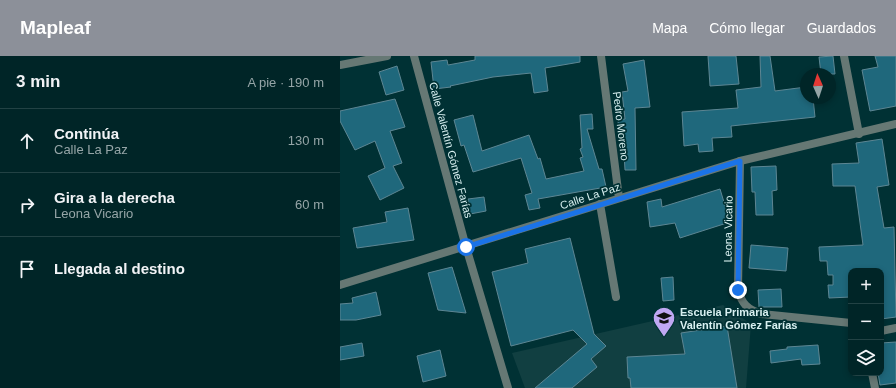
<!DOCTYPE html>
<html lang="es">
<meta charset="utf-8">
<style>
:root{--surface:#002527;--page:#0a2d2f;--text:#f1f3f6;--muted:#95a5a7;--line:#224244;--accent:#8c9099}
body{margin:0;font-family:Arial,sans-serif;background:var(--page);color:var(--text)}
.controls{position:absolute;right:12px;bottom:12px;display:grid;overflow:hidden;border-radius:8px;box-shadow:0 2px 6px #0003}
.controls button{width:36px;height:36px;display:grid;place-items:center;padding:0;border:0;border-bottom:1px solid var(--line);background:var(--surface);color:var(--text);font:20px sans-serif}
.compass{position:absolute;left:460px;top:12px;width:36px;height:36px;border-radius:50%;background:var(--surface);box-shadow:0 2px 6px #0003;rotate:357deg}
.stop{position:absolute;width:12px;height:12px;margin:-9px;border:3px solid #1a73e8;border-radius:50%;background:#fff}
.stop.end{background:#1a73e8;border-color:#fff;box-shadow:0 1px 4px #0008}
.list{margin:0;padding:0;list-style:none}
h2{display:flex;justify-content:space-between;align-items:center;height:52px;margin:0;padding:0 16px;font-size:17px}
h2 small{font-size:13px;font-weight:400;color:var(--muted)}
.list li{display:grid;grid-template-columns:26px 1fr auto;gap:12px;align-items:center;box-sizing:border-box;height:64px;padding:0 16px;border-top:1px solid var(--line)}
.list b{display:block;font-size:15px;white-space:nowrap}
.list p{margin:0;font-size:13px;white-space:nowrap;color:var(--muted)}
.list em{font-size:13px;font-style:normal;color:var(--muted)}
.icon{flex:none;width:22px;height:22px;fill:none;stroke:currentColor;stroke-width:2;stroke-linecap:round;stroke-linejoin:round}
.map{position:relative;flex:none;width:556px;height:332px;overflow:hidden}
header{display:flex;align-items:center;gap:24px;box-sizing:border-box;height:56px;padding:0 20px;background:var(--accent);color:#fff}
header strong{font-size:19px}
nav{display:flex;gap:22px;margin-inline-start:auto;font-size:14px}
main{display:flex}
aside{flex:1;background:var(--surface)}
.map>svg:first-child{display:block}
.built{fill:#113f41}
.building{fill:#1f687c;stroke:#5d8693}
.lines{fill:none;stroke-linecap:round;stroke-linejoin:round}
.lane{stroke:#667874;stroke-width:8}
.street{stroke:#667874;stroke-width:8}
.route{stroke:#1a73e8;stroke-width:5}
.labels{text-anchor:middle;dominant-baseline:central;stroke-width:3.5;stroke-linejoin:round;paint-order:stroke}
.street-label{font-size:11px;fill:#d8f0f1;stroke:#003134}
.poi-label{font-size:11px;font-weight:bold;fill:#d8f0f1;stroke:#003134;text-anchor:start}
</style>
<header>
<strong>Mapleaf</strong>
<nav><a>Mapa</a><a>Cómo llegar</a><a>Guardados</a></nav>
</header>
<main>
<aside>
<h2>3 min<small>A pie · 190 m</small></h2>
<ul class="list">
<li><svg class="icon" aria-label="ahead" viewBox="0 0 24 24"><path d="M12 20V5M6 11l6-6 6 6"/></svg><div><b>Continúa</b><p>Calle La Paz</p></div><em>130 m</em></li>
<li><svg class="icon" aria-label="right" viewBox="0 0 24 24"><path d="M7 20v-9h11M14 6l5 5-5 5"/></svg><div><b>Gira a la derecha</b><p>Leona Vicario</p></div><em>60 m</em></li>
<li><svg class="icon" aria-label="arrive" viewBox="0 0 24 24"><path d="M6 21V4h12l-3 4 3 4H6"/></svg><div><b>Llegada al destino</b></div></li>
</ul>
</aside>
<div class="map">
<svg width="556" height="332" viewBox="0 0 556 332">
<rect width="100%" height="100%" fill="#003134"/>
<!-- built -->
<path class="built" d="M 383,249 L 411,268 L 406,332 L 185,332 L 172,297 Z"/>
<!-- building -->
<g class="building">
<path d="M 135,0 L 240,0 L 240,6 L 205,12 L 208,35 L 194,37 L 191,17 L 153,21 L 110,30 L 111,31 L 94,33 L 91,6 L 107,4 L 108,9 L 135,4 Z"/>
<path d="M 368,0 L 396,0 L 399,28 L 370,30 Z"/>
<path d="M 420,0 L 430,0 L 435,35 L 466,31 L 466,42 L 473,42 L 475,61 L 391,70 L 392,81 L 372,82 L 373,95 L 359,96 L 358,88 L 344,90 L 342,56 L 398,52 L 396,34 L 421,31 Z"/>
<path d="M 493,0 L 495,18 L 481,18 L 479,1 Z"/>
<path d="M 535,0 L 556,0 L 556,50 L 530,55 L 522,14 L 538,11 Z"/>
<path d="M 304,4 L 310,51 L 295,52 L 296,114 L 285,114 L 283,81 L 279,81 L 278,64 L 285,63 L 282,36 L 288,35 L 283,8 Z"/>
<path d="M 57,10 L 64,34 L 46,39 L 39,16 Z"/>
<path d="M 55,43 L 65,71 L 50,75 L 62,107 L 53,110 L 64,132 L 40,144 L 28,120 L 45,112 L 35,85 L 15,94 L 0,65 L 0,55 Z"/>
<path d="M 252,58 L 253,73 L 247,73 L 259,113 L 262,113 L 266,131 L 198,143 L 200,152 L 189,154 L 185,139 L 192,137 L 181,102 L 133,116 L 124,89 L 121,90 L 114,64 L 133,59 L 142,95 L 189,79 L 198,103 L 200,102 L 206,123 L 244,115 L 240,102 L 243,101 L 240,93 L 242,92 L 240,59 Z"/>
<path d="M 542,83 L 549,129 L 537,131 L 544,172 L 554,171 L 556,261 L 541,263 L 541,215 L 511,215 L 511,241 L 489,242 L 488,229 L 493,229 L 493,219 L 488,219 L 487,205 L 480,205 L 479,191 L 523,189 L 515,130 L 493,130 L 492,108 L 519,107 L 516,87 Z"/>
<path d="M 436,110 L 437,134 L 432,135 L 433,159 L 416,159 L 415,136 L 412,136 L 411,111 Z"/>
<path d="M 380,133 L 390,166 L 340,182 L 335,167 L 310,171 L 307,146 L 321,143 L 322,151 Z"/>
<path d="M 144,141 L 146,155 L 130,158 L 128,143 Z"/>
<path d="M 68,152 L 74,184 L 17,192 L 13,172 L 47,166 L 45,156 Z"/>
<path d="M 230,182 L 254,278 L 266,290 L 251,303 L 257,311 L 232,332 L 195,332 L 247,288 L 233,274 L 171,290 L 152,216 L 188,207 L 185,193 Z"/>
<path d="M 411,189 L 448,192 L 446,215 L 409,212 Z"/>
<path d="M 112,211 L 126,257 L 98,254 L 88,217 Z"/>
<path d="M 333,221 L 334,244 L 323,245 L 321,222 Z"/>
<path d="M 441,233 L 442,251 L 419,251 L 418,234 Z"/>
<path d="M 36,236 L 41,259 L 16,264 L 0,264 L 0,248 L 13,247 L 12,242 Z"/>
<path d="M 387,270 L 397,332 L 291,332 L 290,322 L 288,322 L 287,301 L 345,298 L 341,277 Z"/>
<path d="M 556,286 L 556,327 L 540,329 L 538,317 L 541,317 L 541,287 Z"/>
<path d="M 22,287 L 24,300 L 0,304 L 0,291 Z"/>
<path d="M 478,289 L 480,308 L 462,309 L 461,303 L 431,307 L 430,295 L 447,293 L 447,291 Z"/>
<path d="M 100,294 L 106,320 L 83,326 L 77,300 Z"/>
</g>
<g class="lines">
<!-- lane -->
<path class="lane" d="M 260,148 L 276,241"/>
<!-- street -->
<g class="street">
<path d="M 74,0 L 126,191 L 168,332"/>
<path d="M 261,0 L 279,142"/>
<path d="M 504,0 L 519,78"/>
<path d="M 0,9 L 47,0"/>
<path d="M 400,105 L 398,234 C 402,248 407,253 421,258 L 511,267"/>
<path d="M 0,229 L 400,105 L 556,68"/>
<path d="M 541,275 L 556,272"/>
<path d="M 532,317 L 535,332"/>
</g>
</g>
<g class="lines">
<!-- route -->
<path class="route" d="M 126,191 L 400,105 L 398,234"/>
</g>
<!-- icons -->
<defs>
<g id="school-pin" transform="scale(1.15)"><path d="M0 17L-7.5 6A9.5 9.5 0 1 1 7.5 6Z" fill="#c0a8f3" stroke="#003134"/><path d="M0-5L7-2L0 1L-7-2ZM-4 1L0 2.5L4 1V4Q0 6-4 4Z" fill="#111"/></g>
</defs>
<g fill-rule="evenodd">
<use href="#school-pin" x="324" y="262"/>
</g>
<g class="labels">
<!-- street labels -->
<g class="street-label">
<text transform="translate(281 70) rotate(83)">Pedro Moreno</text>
<text transform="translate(111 94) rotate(75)">Calle Valentín Gómez Farías</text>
<text transform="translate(250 140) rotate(-18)">Calle La Paz</text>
<text transform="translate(388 173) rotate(-89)">Leona Vicario</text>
</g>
<!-- poi labels -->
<g class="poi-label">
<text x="340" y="256">Escuela Primaria<tspan x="340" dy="13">Valentín Gómez Farías</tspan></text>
</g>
</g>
</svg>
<div class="controls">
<button>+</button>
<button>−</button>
<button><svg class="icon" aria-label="layers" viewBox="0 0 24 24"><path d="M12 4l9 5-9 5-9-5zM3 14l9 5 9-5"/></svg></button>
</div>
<svg class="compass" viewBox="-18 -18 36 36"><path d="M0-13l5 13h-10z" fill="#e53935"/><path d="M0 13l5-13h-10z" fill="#95a5a7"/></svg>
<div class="stop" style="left:126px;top:191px"></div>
<div class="stop end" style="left:398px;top:234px"></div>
</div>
</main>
